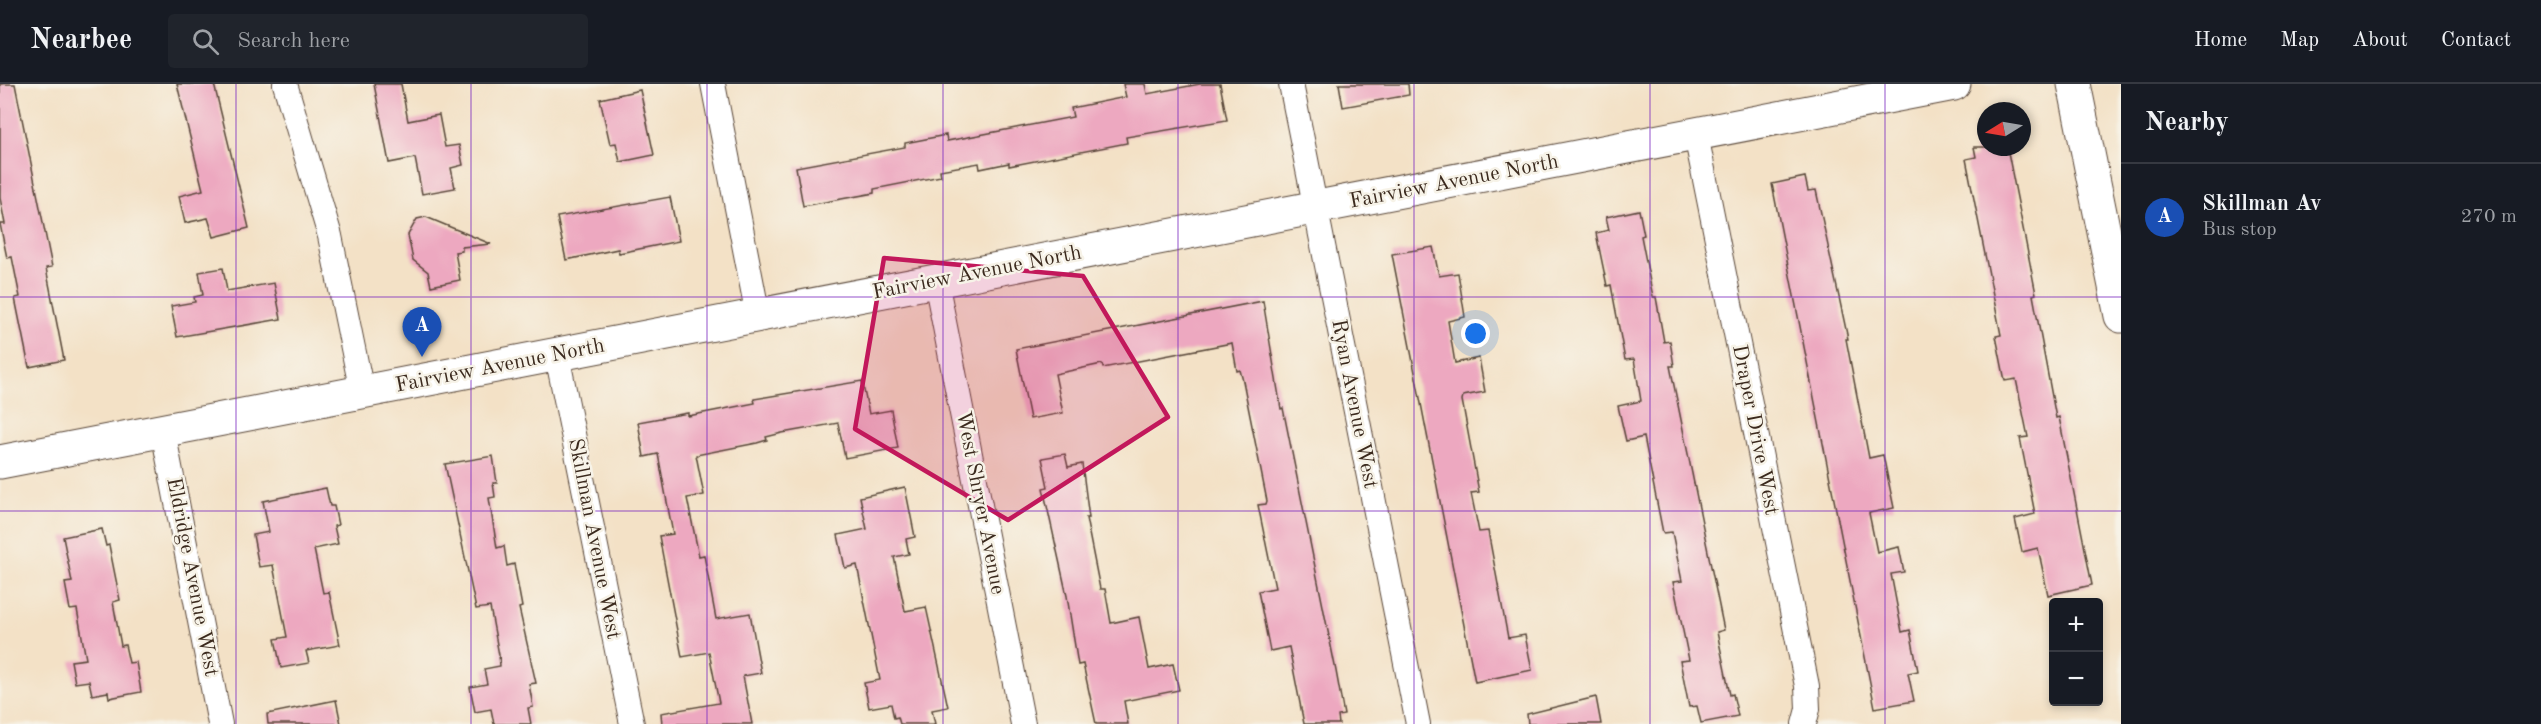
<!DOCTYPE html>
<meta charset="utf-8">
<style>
:root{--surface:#171b24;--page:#20242c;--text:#f1f3f6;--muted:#9ea1a6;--line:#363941;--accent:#0b8043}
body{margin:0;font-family:"Old Standard TT",serif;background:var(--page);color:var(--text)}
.controls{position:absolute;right:18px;bottom:18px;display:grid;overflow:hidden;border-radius:6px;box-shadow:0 3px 9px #0003}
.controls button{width:54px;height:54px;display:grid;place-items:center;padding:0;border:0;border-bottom:2px solid var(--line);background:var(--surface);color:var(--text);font:30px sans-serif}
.compass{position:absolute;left:1977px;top:18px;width:54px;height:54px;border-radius:50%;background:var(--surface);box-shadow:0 3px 9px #0003;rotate:259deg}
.you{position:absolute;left:1476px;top:250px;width:21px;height:21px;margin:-15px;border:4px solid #fff;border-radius:50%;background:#1a73e8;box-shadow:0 0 0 9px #1a73e833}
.badge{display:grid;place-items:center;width:39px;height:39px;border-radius:50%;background:var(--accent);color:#fff;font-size:20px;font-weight:700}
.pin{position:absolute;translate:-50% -50px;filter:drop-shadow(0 2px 3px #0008)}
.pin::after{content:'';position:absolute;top:32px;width:21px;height:18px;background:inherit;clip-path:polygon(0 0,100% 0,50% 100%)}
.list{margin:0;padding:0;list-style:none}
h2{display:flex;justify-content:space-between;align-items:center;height:78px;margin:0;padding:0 24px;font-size:26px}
h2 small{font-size:20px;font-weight:400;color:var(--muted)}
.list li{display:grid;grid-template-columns:39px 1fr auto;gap:18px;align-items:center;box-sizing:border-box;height:108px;padding:0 24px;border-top:2px solid var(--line)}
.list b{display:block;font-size:22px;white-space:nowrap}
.list p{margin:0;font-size:20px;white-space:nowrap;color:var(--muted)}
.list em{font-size:20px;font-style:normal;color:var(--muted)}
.icon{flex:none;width:33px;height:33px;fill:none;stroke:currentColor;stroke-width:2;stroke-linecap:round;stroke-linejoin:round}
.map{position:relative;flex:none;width:2121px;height:640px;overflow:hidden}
header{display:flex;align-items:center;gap:36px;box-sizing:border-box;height:84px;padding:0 30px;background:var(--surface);border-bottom:2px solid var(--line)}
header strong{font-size:28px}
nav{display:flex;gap:33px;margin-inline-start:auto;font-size:21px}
.search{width:420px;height:54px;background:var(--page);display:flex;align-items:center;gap:15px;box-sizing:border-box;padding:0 21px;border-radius:6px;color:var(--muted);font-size:22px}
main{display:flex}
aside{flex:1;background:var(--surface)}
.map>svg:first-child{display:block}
.building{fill:#eda8c0}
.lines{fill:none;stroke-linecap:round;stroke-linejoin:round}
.street-casing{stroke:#574537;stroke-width:26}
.secondary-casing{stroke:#574537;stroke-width:35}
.street{stroke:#fff;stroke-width:24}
.secondary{stroke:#fff;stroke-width:33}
.marked{fill:#c2185b;fill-opacity:0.2;stroke:#c2185b;stroke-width:4.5;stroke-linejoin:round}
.grid{fill:none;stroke:#7b2cbf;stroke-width:1.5;stroke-opacity:0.55}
.labels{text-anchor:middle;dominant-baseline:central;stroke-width:5;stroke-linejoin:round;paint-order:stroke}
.street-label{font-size:21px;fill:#3b2a1e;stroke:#f7f3e8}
</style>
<header>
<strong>Nearbee</strong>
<div class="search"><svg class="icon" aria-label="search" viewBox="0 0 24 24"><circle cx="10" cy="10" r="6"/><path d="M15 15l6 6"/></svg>Search here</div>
<nav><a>Home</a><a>Map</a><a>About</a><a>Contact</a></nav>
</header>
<main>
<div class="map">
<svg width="2121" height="640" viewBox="0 0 2121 640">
<rect width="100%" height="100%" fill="#f7f3e8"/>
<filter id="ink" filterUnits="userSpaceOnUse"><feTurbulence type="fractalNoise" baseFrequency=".0167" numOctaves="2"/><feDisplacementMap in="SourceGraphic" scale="12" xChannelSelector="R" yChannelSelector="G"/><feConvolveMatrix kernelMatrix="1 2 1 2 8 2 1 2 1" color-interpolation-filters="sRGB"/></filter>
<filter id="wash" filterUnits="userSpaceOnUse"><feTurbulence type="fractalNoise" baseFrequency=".008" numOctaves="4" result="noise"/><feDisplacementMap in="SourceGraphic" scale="24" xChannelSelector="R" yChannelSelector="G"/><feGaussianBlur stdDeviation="1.35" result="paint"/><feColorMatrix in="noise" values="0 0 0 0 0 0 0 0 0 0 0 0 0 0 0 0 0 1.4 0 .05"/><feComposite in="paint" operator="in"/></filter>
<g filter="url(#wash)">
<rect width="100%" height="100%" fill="#f3e1c6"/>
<g id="blocks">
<!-- building -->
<g class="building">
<path d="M 0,0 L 15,0 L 52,183 L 46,184 L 64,276 L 29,283 L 15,214 L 20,213 L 12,173 L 7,174 L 0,140 L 5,140 L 0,114 Z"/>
<path d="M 177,0 L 214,0 L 249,144 L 214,153 L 208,134 L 185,139 L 179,112 L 203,106 Z"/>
<path d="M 374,0 L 401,0 L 408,37 L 439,31 L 445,63 L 459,61 L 463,81 L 451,84 L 455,104 L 422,110 L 415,74 L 389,79 Z"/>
<path d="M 1123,0 L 1145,0 L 1147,10 L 1200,0 L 1220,0 L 1227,36 L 1126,53 L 1127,59 L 1009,82 L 1009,79 L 980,85 L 979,79 L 940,86 L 941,92 L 874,105 L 874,109 L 803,122 L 796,83 L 905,63 L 905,59 L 946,51 L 947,57 L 1073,33 L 1071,24 L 1126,13 Z"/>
<path d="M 1339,0 L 1408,0 L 1409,11 L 1343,23 Z"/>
<path d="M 640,6 L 654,71 L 620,78 L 616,59 L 610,60 L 600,15 Z"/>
<path d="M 1974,63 L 2007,63 L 2036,210 L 2033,211 L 2056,334 L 2059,333 L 2092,501 L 2048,511 L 2038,464 L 2022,468 L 2015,435 L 2035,430 L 2020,354 L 2028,353 L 2016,295 L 2005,297 L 1996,252 L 2001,251 L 1966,75 L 1976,73 Z"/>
<path d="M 1805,93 L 1808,107 L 1816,106 L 1848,255 L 1846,255 L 1869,374 L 1883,371 L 1894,424 L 1869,429 L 1877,468 L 1899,463 L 1904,488 L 1891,490 L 1902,548 L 1910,546 L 1918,587 L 1908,589 L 1914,617 L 1875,624 L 1772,100 Z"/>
<path d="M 670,113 L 679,157 L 619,169 L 618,165 L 566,176 L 557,133 Z"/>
<path d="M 1639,126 L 1644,151 L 1641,152 L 1653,213 L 1656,213 L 1664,258 L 1670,257 L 1674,282 L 1670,282 L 1724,546 L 1717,548 L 1730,611 L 1733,610 L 1738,632 L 1701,639 L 1697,622 L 1689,623 L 1680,577 L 1689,576 L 1673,498 L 1682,497 L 1672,448 L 1663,449 L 1644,353 L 1626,357 L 1618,322 L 1641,317 L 1634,275 L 1625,276 L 1611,201 L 1607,202 L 1596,149 L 1609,146 L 1606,133 Z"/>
<path d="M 426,133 L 491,160 L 462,163 L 462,167 L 455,168 L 460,196 L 431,202 L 428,188 L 413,176 L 408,151 L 417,135 Z"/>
<path d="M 1433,163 L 1439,192 L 1458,189 L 1465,233 L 1448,237 L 1455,279 L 1479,274 L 1485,308 L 1463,312 L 1462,316 L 1479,408 L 1471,409 L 1479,448 L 1488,447 L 1508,554 L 1525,551 L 1532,586 L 1475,598 L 1392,170 Z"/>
<path d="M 223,184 L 227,207 L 274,199 L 281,235 L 177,253 L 171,222 L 195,218 L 194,213 L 203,211 L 199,188 Z"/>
<path d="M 1263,217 L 1281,325 L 1283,324 L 1336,587 L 1344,631 L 1338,632 L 1339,640 L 1304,640 L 1289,563 L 1270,567 L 1258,507 L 1275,504 L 1258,421 L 1266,420 L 1267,417 L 1243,297 L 1240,286 L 1237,287 L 1232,259 L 1103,284 L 1102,280 L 1055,290 L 1063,329 L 1030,335 L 1016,265 Z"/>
<path d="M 862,297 L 869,330 L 891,326 L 898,364 L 845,374 L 838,339 L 782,349 L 766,353 L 767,356 L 757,359 L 696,371 L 704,411 L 687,414 L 699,472 L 704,471 L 716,535 L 750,529 L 761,589 L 743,592 L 752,640 L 662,640 L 661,629 L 719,619 L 709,568 L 682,573 L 659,452 L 673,450 L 658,370 L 644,373 L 638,338 L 688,329 L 688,332 L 755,319 L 754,315 Z"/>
<path d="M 1065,370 L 1068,383 L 1082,380 L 1089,434 L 1086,434 L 1100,505 L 1105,505 L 1111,539 L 1139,533 L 1149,585 L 1173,580 L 1179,606 L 1124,617 L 1128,640 L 1096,640 L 1083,580 L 1078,581 L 1067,512 L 1043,404 L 1048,403 L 1042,374 Z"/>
<path d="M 493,372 L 497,399 L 493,399 L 495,413 L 489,414 L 497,464 L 504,462 L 507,482 L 514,480 L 522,523 L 519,524 L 536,599 L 529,600 L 533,623 L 528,624 L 531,640 L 494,640 L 491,625 L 475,628 L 470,603 L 487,600 L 484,585 L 500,582 L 499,571 L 490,523 L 476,525 L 445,380 Z"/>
<path d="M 905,403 L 915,453 L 906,455 L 909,470 L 894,473 L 905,527 L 926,523 L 948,623 L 932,626 L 935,640 L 900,640 L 898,633 L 894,634 L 891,620 L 869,624 L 864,599 L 880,596 L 857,481 L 845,484 L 838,451 L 867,445 L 860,413 Z"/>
<path d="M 326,404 L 330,422 L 334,422 L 338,441 L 334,442 L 338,460 L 314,465 L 323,509 L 329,508 L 340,561 L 306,567 L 309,579 L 281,584 L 275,555 L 287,553 L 273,481 L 259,483 L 253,451 L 269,448 L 263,417 Z"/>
<path d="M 102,445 L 106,462 L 109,461 L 120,516 L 113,518 L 121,562 L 125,561 L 129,579 L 136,578 L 141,608 L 109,614 L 108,608 L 92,611 L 89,597 L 75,599 L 71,577 L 86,575 L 77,525 L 70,526 L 65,499 L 72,498 L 63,453 Z"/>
<path d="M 1596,613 L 1601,640 L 1528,640 L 1527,630 Z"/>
<path d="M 336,616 L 341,640 L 268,640 L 267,630 Z"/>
</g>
</g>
</g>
<g filter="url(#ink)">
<use href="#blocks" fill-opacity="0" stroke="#574537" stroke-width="1.5"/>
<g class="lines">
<!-- street casing -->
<g class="street-casing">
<g id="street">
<path d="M 285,0 L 330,152 L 362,308"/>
<path d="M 713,0 L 758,232"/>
<path d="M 1291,0 L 1418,640"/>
<path d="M 1696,51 L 1807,602 L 1808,625 L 1804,640"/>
<path d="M 936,197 L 1023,640"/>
<path d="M 557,271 L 632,640"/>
<path d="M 163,347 L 220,640"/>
</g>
</g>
<!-- secondary casing -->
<g class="secondary-casing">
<g id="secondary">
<path d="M 2074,0 L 2121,232"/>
<path d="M 0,378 L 1954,0"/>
</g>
</g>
<!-- street -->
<use href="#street" class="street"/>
<!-- secondary -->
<use href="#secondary" class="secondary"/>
</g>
</g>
<!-- marked area -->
<path class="marked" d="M 884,174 L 1083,192 L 1168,333 L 1008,436 L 855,345 Z"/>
<!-- grid -->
<path class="grid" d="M 236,0 L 236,640M 471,0 L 471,640M 707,0 L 707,640M 943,0 L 943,640M 1178,0 L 1178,640M 1414,0 L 1414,640M 1650,0 L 1650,640M 1885,0 L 1885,640M 0,213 L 2121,213M 0,427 L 2121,427"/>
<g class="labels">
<!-- street labels -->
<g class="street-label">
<text transform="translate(1454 98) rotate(-11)">Fairview Avenue North</text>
<text transform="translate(977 189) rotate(-11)">Fairview Avenue North</text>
<text transform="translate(500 282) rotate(-11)">Fairview Avenue North</text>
<text transform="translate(1354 320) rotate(79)">Ryan Avenue West</text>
<text transform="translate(1755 346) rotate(79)">Draper Drive West</text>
<text transform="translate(980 419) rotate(79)">West Shryer Avenue</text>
<text transform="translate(594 455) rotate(79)">Skillman Avenue West</text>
<text transform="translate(192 493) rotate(79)">Eldridge Avenue West</text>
</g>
</g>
</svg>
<div class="controls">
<button>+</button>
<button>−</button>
</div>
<svg class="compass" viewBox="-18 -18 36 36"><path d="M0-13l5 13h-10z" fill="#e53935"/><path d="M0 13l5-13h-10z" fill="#9ea1a6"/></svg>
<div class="you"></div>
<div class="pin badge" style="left:422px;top:273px;background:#1a4fb4">A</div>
</div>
<aside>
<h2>Nearby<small></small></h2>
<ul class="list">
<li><span class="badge" style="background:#1a4fb4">A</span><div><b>Skillman Av</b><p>Bus stop</p></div><em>270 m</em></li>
</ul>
</aside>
</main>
